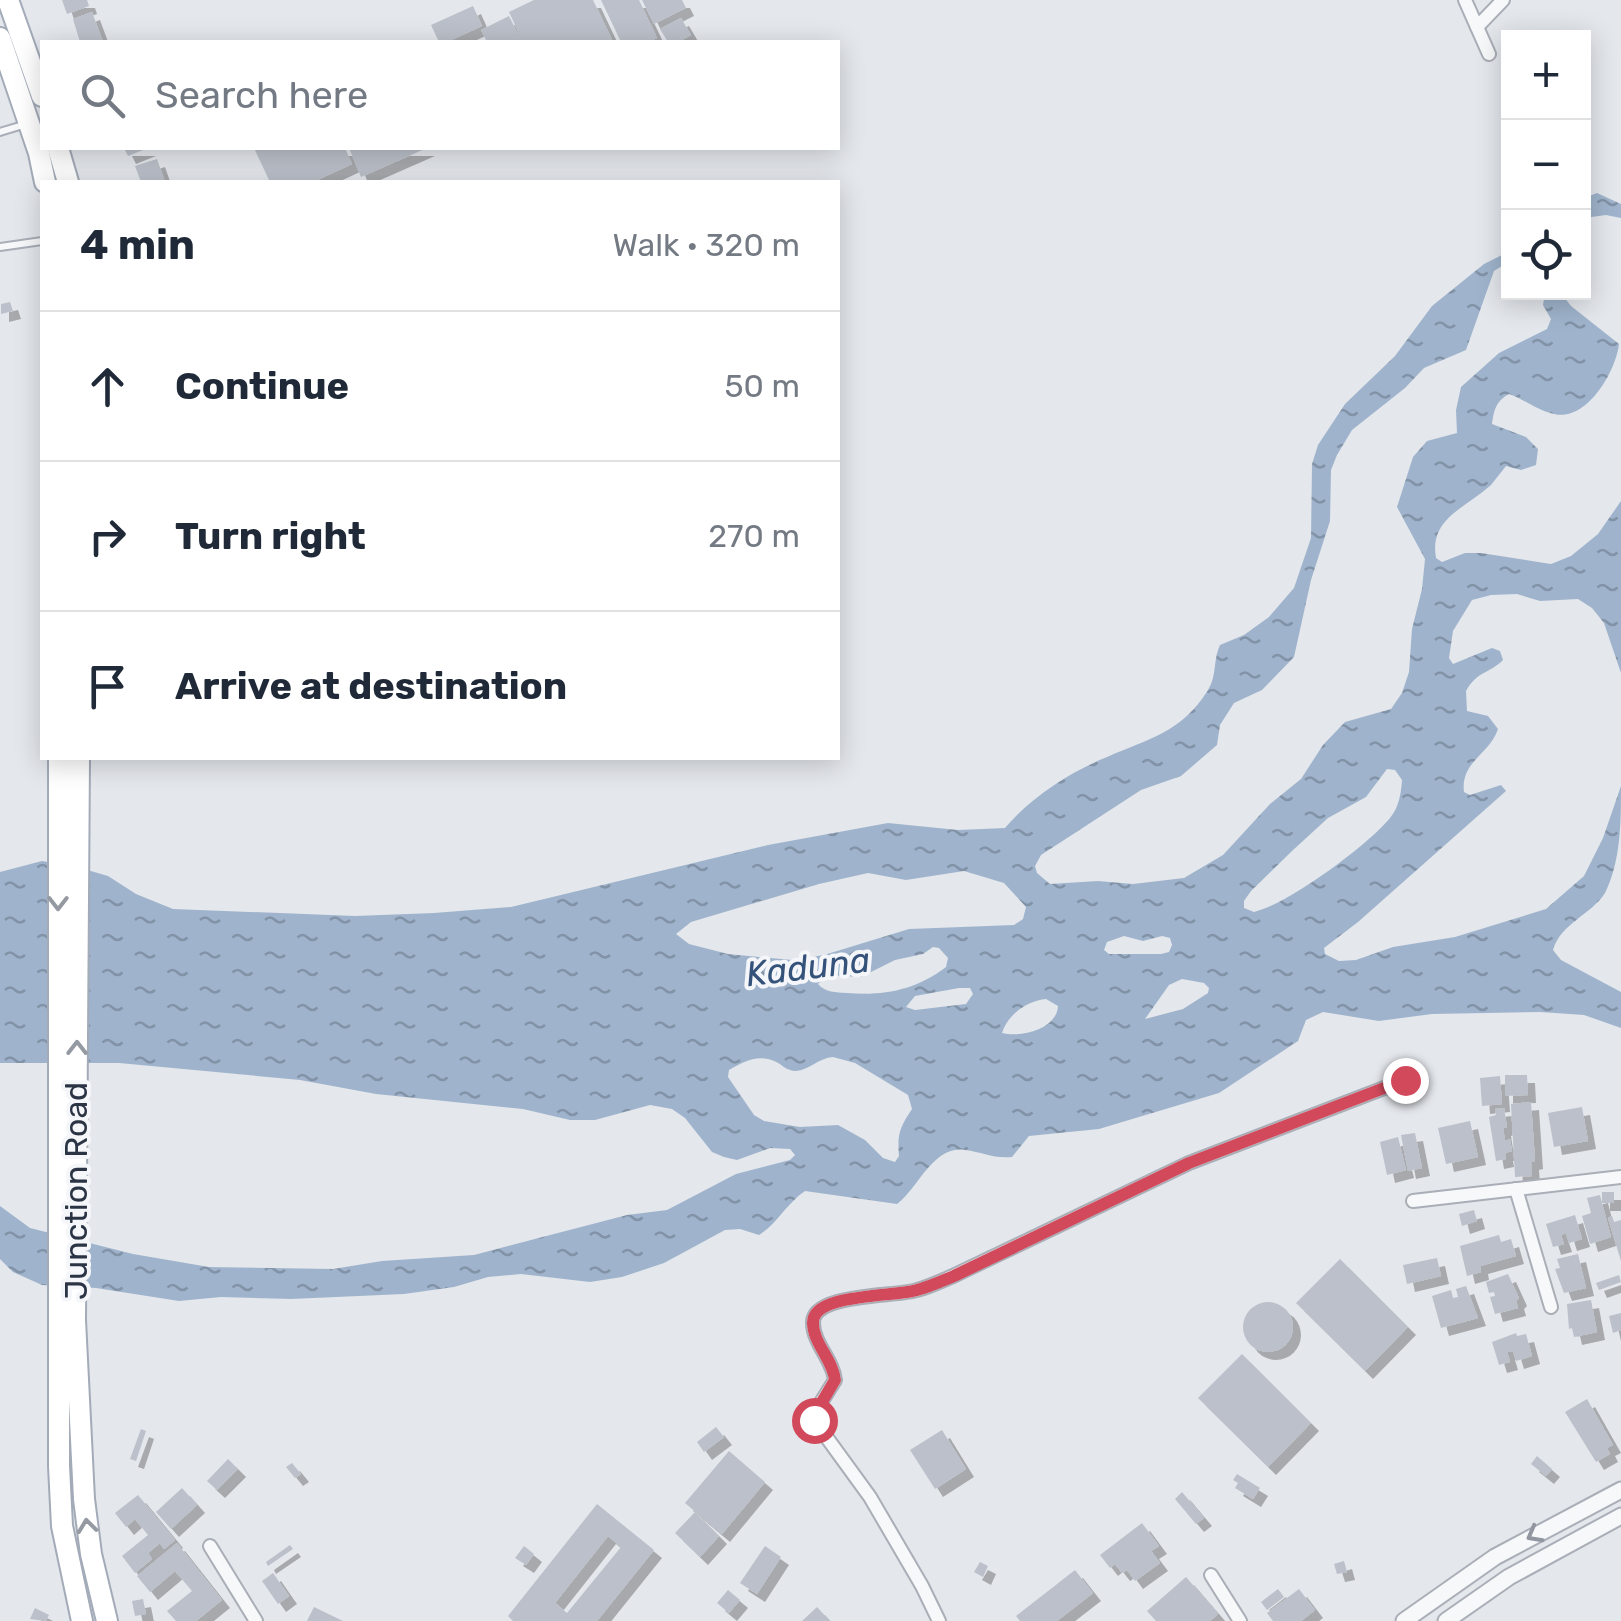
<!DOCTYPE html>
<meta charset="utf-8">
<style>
:root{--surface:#fff;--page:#f2f2f3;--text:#1f2937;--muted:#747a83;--line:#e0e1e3}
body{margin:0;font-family:Rubik,sans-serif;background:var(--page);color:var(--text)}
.controls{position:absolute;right:30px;top:30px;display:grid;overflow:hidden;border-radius:0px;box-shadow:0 5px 25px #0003}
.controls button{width:90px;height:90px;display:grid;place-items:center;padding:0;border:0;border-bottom:2px solid var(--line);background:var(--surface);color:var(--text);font:50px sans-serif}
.stop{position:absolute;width:30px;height:30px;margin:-22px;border:8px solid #d1495b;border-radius:50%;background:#fff}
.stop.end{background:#d1495b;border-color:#fff;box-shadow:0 2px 10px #0008}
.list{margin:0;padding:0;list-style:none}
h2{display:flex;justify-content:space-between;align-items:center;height:130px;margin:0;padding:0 40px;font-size:42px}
h2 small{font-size:32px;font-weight:400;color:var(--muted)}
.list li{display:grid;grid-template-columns:65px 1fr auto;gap:30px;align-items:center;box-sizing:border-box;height:150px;padding:0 40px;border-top:2px solid var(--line)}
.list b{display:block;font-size:38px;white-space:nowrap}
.list em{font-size:32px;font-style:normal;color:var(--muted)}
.icon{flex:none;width:55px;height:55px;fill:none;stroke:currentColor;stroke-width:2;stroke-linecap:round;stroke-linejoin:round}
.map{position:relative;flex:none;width:1621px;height:1621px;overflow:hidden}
.search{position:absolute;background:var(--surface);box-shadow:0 5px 25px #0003;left:40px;top:40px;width:800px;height:110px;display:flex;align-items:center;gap:25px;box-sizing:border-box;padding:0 35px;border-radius:0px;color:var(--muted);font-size:38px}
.panel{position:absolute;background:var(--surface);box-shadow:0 5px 25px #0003;left:40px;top:180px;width:800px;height:580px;border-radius:0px}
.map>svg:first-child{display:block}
.water{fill:url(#water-ripples);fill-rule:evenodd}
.building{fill:#bbc0ca;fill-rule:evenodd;filter:url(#shadow)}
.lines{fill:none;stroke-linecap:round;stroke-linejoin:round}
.service-casing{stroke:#a9aeb7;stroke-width:10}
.minor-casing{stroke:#a9aeb7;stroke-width:16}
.tertiary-casing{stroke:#a9aeb7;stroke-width:19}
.primary-casing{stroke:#a3abb8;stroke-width:24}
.service{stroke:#f7f8fa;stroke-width:6}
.minor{stroke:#f7f8fa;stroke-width:12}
.tertiary{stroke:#f7f8fa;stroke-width:15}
.primary{stroke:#fff;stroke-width:20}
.oneway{stroke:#959aa2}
.oneway2{stroke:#9196a0}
.route{stroke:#d1495b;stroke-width:12}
.labels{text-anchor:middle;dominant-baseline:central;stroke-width:8;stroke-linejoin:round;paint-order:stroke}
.street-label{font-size:32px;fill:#2b3445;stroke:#f4f6f9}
.water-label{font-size:35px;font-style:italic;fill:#34527a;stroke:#f4f6f9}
</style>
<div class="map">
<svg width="1621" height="1621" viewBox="0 0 1621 1621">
<defs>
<pattern id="water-ripples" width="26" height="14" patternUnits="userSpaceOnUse" patternTransform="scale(2.5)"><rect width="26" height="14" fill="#9fb4cc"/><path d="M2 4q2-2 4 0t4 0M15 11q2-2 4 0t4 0" fill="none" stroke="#8293a7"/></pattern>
<filter id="shadow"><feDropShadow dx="8" dy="8" stdDeviation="0" flood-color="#0004"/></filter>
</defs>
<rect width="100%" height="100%" fill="#e4e7ec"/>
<!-- water -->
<g class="water">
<path d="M 1597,193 L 1621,204 L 1621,218 L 1606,215 L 1584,218 L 1584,198 Z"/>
<path d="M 1508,252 L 1508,262 L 1494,271 L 1466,350 L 1424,368 L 1405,388 L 1352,430 L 1337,455 L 1331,470 L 1330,521 L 1311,580 L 1294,657 L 1262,690 L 1234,703 L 1220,725 L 1217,745 L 1181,776 L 1141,790 L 1041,855 L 1035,866 L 1037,873 L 1050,884 L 1098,881 L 1133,884 L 1184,878 L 1223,855 L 1270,804 L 1301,779 L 1323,745 L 1345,722 L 1391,709 L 1402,693 L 1409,672 L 1412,629 L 1422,589 L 1425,559 L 1397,507 L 1413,457 L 1427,441 L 1457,433 L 1456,410 L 1461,387 L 1499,353 L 1547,329 L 1551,319 L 1543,305 L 1545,293 L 1561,293 L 1571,306 L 1619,344 C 1616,371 1587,422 1554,414 C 1538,411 1524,399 1509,394 C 1496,401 1494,410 1492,424 L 1526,437 L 1538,449 L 1536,465 L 1521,470 L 1506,466 C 1501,472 1496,479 1491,485 C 1466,508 1429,518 1436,558 L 1442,562 L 1465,553 L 1481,553 L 1551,564 L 1571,556 L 1598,534 L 1621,501 L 1621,673 L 1604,623 L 1592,608 L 1578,599 L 1540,601 L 1517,594 L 1491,595 L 1472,600 L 1453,631 L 1449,658 L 1453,664 L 1492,648 L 1500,651 L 1503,660 C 1489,674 1477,671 1466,691 L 1467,711 L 1488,716 L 1498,729 C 1490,754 1460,762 1464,792 L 1470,795 L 1501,785 L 1506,791 L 1358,922 L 1324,948 L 1325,954 L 1339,961 L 1356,960 L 1393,947 L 1455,937 L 1546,909 L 1584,876 L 1603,838 L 1621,786 C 1621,822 1621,861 1605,893 C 1591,915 1561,923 1553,950 L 1561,960 L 1621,992 L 1621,1028 L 1584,1015 L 1540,1012 L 1432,1014 L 1379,1021 L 1323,1012 L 1306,1020 L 1298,1041 L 1219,1093 L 1099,1129 L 1029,1136 L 1012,1157 C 994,1159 982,1152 965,1150 C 933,1145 918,1189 897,1204 L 805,1191 C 786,1204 777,1224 759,1235 L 740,1229 L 725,1230 L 664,1263 L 622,1277 L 590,1282 L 521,1274 L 488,1277 L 454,1287 L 404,1294 L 291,1299 L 221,1297 L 179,1301 L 96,1288 L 42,1285 L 13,1272 L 0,1259 L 0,1206 L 30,1228 L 133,1254 L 209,1267 L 333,1269 L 382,1261 L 474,1255 L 627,1215 L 667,1210 L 736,1174 L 790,1160 L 795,1155 L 790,1149 L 770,1148 L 737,1160 L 724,1157 L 712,1152 L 685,1118 L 672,1109 L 650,1105 L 595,1120 L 570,1120 L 523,1109 L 376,1094 L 300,1080 L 119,1063 L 0,1063 L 0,872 L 42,861 L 77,867 L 108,876 L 136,894 L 173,909 L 355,916 L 434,913 L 511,907 L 768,845 L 888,823 L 958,830 L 1005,828 C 1030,798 1070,772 1107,757 C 1150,738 1181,733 1208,690 C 1217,676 1213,659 1220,645 L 1244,635 L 1269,617 L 1294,588 L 1311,538 L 1312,464 L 1318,445 L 1345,404 L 1395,356 L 1432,306 L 1484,264 ZM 1387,769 L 1395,770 L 1402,780 C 1401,794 1399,807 1390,818 C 1367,846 1288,904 1254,912 L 1244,908 L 1244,901 L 1251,891 L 1292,851 L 1328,818 L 1366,797 ZM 964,871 L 1004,883 L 1026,907 L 1023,919 L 1014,925 L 909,929 L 824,955 L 792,960 L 728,954 L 689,944 L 676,934 L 691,922 L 819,884 L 868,873 L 906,880 ZM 1124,936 L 1143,941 L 1162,936 L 1170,938 L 1172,945 L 1169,952 L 1161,954 L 1109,954 L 1104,950 L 1107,942 ZM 933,947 L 939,948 L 948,958 L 946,967 C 916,990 884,996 847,993 C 835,992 826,993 818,984 L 826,975 L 861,977 L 895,960 L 923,954 ZM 1182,979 L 1204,983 L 1209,988 L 1208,993 L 1183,1009 L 1145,1019 L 1169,985 ZM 959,988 L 970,988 L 973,994 L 966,1004 L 915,1010 L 906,1007 L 915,996 ZM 1046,999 L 1058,1006 C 1057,1029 1021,1038 1002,1033 C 1008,1014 1027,1001 1046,999 ZM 833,1057 L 855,1063 L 908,1095 L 912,1109 C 900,1127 897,1134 899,1156 L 895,1162 L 883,1158 L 865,1140 L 838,1125 L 800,1127 L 764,1121 L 754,1115 L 728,1077 L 729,1070 C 743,1062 757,1054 774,1061 C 782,1064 786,1071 796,1071 C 809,1070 819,1058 833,1057 Z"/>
</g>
<!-- building -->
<g class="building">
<path d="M 62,0 L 87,0 L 89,6 L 67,14 Z"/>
<path d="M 534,0 L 593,0 L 613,42 L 523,42 L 509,12 Z"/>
<path d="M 601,0 L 639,0 L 657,38 L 647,42 L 621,42 Z"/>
<path d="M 642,0 L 682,0 L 686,8 L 654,24 Z"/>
<path d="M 473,6 L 482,26 L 447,42 L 439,42 L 431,25 Z"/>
<path d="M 92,12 L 103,42 L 80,42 L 73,19 Z"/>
<path d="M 509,16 L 522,42 L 487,42 L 481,30 Z"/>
<path d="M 681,18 L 691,35 L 678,42 L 668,42 L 660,29 Z"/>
<path d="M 124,148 L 148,148 L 128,156 Z"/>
<path d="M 254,148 L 345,148 L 352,164 L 313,182 L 270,182 Z"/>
<path d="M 349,148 L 427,148 L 361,177 Z"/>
<path d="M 157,159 L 165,182 L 141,182 L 135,166 Z"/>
<path d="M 10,302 L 13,311 L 1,314 L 1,304 Z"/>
<path d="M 1505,1075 L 1527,1075 L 1528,1095 L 1505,1096 Z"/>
<path d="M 1500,1076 L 1502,1104 L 1482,1106 L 1480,1078 Z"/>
<path d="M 1531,1102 L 1535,1161 L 1531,1162 L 1532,1176 L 1515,1177 L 1511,1104 Z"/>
<path d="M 1582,1107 L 1588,1141 L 1554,1147 L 1548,1113 Z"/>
<path d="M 1504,1108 L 1507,1127 L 1503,1128 L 1505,1141 L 1510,1139 L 1512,1151 L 1505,1153 L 1506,1159 L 1496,1161 L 1489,1117 L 1496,1115 L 1495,1109 Z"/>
<path d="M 1470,1121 L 1478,1157 L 1446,1164 L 1438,1128 Z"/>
<path d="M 1415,1133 L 1422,1168 L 1408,1171 L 1401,1135 Z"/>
<path d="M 1398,1137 L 1406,1170 L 1387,1175 L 1380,1142 Z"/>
<path d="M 1602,1192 L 1614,1192 L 1614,1203 L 1602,1203 L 1611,1237 L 1590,1244 L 1582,1216 L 1591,1213 L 1587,1198 L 1600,1195 L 1602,1203 Z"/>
<path d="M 1474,1210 L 1477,1221 L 1462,1226 L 1459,1214 Z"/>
<path d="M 1575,1215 L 1582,1239 L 1569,1243 L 1566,1233 L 1561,1235 L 1564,1244 L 1553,1247 L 1546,1224 Z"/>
<path d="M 1612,1216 L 1614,1222 L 1621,1220 L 1621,1261 L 1608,1218 Z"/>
<path d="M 1499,1235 L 1501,1242 L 1511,1239 L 1516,1256 L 1480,1266 L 1481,1272 L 1467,1276 L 1460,1246 Z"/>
<path d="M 1578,1254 L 1586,1288 L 1564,1293 L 1555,1269 L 1560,1268 L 1557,1259 Z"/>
<path d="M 1437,1258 L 1441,1276 L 1407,1284 L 1403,1265 Z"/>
<path d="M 1340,1259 L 1408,1327 L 1365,1371 L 1296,1303 Z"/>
<path d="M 1508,1274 L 1519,1298 L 1516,1301 L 1518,1308 L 1495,1314 L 1490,1297 L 1495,1296 L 1494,1292 L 1489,1293 L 1486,1282 Z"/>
<path d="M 1619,1275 L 1621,1282 L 1599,1290 L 1596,1283 Z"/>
<path d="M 1466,1286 L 1478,1318 L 1441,1328 L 1432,1296 L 1451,1290 L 1453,1298 L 1458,1297 L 1456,1289 Z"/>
<path d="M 1591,1300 L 1597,1332 L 1574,1337 L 1572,1328 L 1569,1329 L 1567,1304 Z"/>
<circle cx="1268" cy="1327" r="25"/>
<path d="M 1621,1313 L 1621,1330 L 1613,1333 L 1609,1316 Z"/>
<path d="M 1516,1333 L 1517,1336 L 1526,1334 L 1532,1356 L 1516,1361 L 1513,1351 L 1507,1352 L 1510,1362 L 1499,1365 L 1492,1342 Z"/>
<path d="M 1242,1354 L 1311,1423 L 1268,1467 L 1198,1398 Z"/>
<path d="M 1587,1399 L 1613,1445 L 1607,1448 L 1610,1454 L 1596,1462 L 1565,1412 Z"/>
<path d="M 716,1427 L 724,1437 L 704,1452 L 697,1442 Z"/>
<path d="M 141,1429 L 146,1431 L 136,1461 L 130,1459 Z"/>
<path d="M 942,1430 L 966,1469 L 935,1489 L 910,1450 Z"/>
<path d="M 729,1451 L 765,1482 L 722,1534 L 685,1503 Z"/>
<path d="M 1537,1456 L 1552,1469 L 1546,1476 L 1531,1464 Z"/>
<path d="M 228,1459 L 238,1469 L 217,1490 L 207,1481 Z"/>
<path d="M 292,1463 L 301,1474 L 295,1478 L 286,1467 Z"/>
<path d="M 1237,1474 L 1260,1488 L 1253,1499 L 1235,1488 L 1238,1483 L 1233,1480 Z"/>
<path d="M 182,1488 L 197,1505 L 171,1529 L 156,1512 Z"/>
<path d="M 1182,1492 L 1204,1518 L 1196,1524 L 1175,1499 Z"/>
<path d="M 138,1495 L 175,1540 L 164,1549 L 160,1543 L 148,1553 L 152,1559 L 135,1573 L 122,1556 L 148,1535 L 135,1519 L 126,1527 L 115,1513 Z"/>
<path d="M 597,1504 L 654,1550 L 597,1621 L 513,1621 L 508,1616 ZM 608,1536 L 621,1547 L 567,1613 L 555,1603 Z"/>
<path d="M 695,1512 L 719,1536 L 700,1557 L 675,1533 Z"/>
<path d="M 1142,1523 L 1159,1546 L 1151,1551 L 1160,1563 L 1135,1581 L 1127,1570 L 1122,1573 L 1115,1564 L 1110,1568 L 1100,1555 Z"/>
<path d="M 177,1543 L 222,1600 L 196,1621 L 176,1621 L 167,1611 L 192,1591 L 175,1571 L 150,1592 L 137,1576 Z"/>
<path d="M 290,1545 L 293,1549 L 268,1566 L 266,1562 Z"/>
<path d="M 524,1546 L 534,1554 L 526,1565 L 515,1558 Z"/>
<path d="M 765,1546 L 781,1557 L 757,1594 L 740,1583 Z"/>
<path d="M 1344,1561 L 1347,1572 L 1337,1574 L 1334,1564 Z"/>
<path d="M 980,1562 L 988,1566 L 983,1577 L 974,1572 Z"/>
<path d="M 1075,1570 L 1093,1593 L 1057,1621 L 1020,1621 L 1016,1616 Z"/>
<path d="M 273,1573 L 289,1596 L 278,1604 L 262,1581 Z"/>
<path d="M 1186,1577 L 1218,1614 L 1210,1621 L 1156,1621 L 1147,1611 Z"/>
<path d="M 1278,1589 L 1284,1597 L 1267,1610 L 1261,1602 Z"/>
<path d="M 1299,1589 L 1315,1610 L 1301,1621 L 1273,1621 L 1267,1613 Z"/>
<path d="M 728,1590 L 740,1600 L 729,1613 L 717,1603 Z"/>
<path d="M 143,1599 L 146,1614 L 135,1616 L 132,1601 Z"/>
<path d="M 314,1607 L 343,1621 L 307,1621 Z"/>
<path d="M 817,1607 L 830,1621 L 802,1621 Z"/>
<path d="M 35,1608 L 49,1615 L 46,1621 L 30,1619 Z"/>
</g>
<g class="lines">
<!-- service casing -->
<g class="service-casing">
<g id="service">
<path d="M 0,132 L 23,125"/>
<path d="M 0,247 L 42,241"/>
</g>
</g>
<!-- minor casing -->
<g class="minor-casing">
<g id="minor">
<path d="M 1465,0 L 1489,54"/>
<path d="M 1477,27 L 1503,0"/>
<path d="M 1516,1189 L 1551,1307"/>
<path d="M 1413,1201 L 1621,1177"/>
<path d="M 210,1546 L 256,1621"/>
<path d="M 1211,1575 L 1240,1621"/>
<path d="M 939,1621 L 922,1586 L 870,1497 L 814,1420 L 815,1412 L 835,1380 C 833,1360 813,1343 813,1323 C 812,1293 895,1297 917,1290 C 929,1287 941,1281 953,1276 L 1189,1163 L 1405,1080"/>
</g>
</g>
<!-- tertiary casing -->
<g class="tertiary-casing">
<g id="tertiary">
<path d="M 1404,1621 L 1495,1557 L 1621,1490"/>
<path d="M 1446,1621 L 1509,1577 L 1621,1516"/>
</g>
</g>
<!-- primary casing -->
<g class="primary-casing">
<g id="primary">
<path d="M 8,0 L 42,96"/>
<path d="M 0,38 L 39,153 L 45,182"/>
<path d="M 58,148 L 68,182"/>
<path d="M 59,758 L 59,1466 L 62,1526 L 82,1621"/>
<path d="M 79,758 L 75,1320 L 84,1499 L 91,1554 L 107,1621"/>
</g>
</g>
<!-- service -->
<use href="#service" class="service"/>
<!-- minor -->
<use href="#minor" class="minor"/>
<!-- tertiary -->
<use href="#tertiary" class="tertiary"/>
<!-- primary -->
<use href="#primary" class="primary"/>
</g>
<!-- one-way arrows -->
<defs><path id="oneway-chevron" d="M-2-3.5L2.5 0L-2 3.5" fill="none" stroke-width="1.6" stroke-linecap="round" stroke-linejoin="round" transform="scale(2.5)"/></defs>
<g class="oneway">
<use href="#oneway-chevron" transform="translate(58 903) rotate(90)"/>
<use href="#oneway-chevron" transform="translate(77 1048) rotate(-90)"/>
<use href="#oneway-chevron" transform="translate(87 1526) rotate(-97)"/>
</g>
<use class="oneway2" href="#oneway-chevron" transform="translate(1534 1535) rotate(151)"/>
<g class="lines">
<!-- route -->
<path class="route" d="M 814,1420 L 816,1412 L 835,1380 C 833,1360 813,1343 813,1323 C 812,1293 895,1297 917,1290 C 929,1287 942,1281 954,1276 L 1189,1163 L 1405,1080"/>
</g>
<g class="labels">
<!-- street labels -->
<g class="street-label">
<text transform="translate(76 1191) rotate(-90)">Junction Road</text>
</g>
<!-- water labels -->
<g class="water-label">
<text transform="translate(808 967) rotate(-7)">Kaduna</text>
</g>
</g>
</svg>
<div class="controls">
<button>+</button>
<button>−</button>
<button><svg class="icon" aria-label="locate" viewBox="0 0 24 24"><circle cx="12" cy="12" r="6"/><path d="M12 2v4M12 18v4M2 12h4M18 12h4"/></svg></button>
</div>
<div class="stop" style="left:814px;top:1420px"></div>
<div class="stop end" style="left:1405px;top:1080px"></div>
<div class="search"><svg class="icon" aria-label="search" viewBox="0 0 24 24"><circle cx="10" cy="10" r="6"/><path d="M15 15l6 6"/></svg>Search here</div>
<section class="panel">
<h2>4 min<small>Walk · 320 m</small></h2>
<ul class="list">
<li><svg class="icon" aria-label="ahead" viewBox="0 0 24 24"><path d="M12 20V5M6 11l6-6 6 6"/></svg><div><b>Continue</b></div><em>50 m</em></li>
<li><svg class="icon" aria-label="right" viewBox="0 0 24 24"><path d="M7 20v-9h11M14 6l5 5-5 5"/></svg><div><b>Turn right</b></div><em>270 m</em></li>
<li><svg class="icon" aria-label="arrive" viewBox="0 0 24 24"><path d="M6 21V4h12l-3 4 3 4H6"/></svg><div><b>Arrive at destination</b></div></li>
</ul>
</section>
</div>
